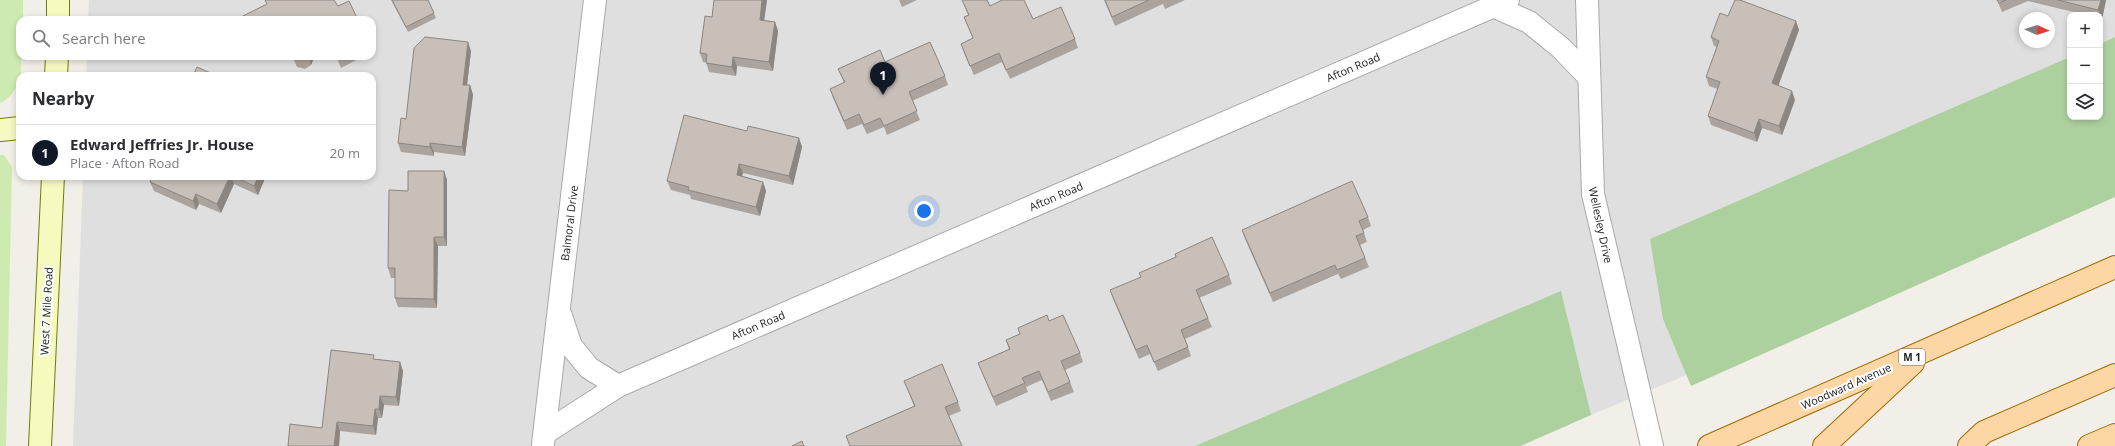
<!DOCTYPE html>
<meta charset="utf-8">
<style>
:root{--surface:#fff;--page:#f7f7f7;--text:#2b2b33;--muted:#7c7c81;--line:#e1e1e2;--accent:#111827}
body{margin:0;font-family:"Open Sans",sans-serif;background:var(--page);color:var(--text)}
.controls{position:absolute;right:12px;top:12px;display:grid;overflow:hidden;border-radius:8px;box-shadow:0 2px 6px #0003}
.controls button{width:36px;height:36px;display:grid;place-items:center;padding:0;border:0;border-bottom:1px solid var(--line);background:var(--surface);color:var(--text);font:20px sans-serif}
.compass{position:absolute;left:2019px;top:12px;width:36px;height:36px;border-radius:50%;background:var(--surface);box-shadow:0 2px 6px #0003;rotate:93deg}
.you{position:absolute;left:924px;top:211px;width:14px;height:14px;margin:-10px;border:3px solid #fff;border-radius:50%;background:#1a73e8;box-shadow:0 0 0 6px #1a73e833}
.badge{display:grid;place-items:center;width:26px;height:26px;border-radius:50%;background:var(--accent);color:#fff;font-size:13px;font-weight:700}
.pin{position:absolute;translate:-50% -33px;filter:drop-shadow(0 1px 2px #0008)}
.pin::after{content:'';position:absolute;top:21px;width:14px;height:12px;background:inherit;clip-path:polygon(0 0,100% 0,50% 100%)}
.list{margin:0;padding:0;list-style:none}
h2{display:flex;justify-content:space-between;align-items:center;height:52px;margin:0;padding:0 16px;font-size:17px}
h2 small{font-size:13px;font-weight:400;color:var(--muted)}
.list li{display:grid;grid-template-columns:26px 1fr auto;gap:12px;align-items:center;box-sizing:border-box;height:56px;padding:0 16px;border-top:1px solid var(--line)}
.list b{display:block;font-size:15px;white-space:nowrap}
.list p{margin:0;font-size:13px;white-space:nowrap;color:var(--muted)}
.list em{font-size:13px;font-style:normal;color:var(--muted)}
.icon{flex:none;width:22px;height:22px;fill:none;stroke:currentColor;stroke-width:2;stroke-linecap:round;stroke-linejoin:round}
.map{position:relative;flex:none;width:2115px;height:446px;overflow:hidden}
.search{position:absolute;background:var(--surface);box-shadow:0 2px 6px #0003;left:16px;top:16px;width:360px;height:44px;display:flex;align-items:center;gap:10px;box-sizing:border-box;padding:0 14px;border-radius:12px;color:var(--muted);font-size:15px}
.panel{position:absolute;background:var(--surface);box-shadow:0 2px 6px #0003;left:16px;top:72px;width:360px;height:108px;border-radius:12px}
.map>svg:first-child{display:block}
.residential{fill:#e0dfdf;fill-rule:evenodd}
.grass{fill:#cdebb0}
.forest{fill:#add19e}
.lines{fill:none;stroke-linecap:round;stroke-linejoin:round}
.street-casing{stroke:#a9a9a9;stroke-width:24}
.secondary-casing{stroke:#707d05;stroke-width:24}
.primary-casing{stroke:#a06b00;stroke-width:24}
.street{stroke:#fff;stroke-width:22}
.secondary{stroke:#f7fabf;stroke-width:22}
.primary{stroke:#fcd6a4;stroke-width:22}
.wall{fill:#aba49e}
.shaded-wall{fill:#8b8681}
.building{fill:#c7bfb8;stroke:#8b8681}
.labels{text-anchor:middle;dominant-baseline:central;stroke-width:4;stroke-linejoin:round;paint-order:stroke}
.shield{fill:#fff;stroke:#646464;stroke-width:1}
.shield-label{font-size:10px;font-weight:bold;fill:#222}
.street-label{font-size:11px;fill:#222;stroke:#fff}
</style>
<div class="map">
<svg width="2115" height="446" viewBox="0 0 2115 446">
<rect width="100%" height="100%" fill="#f2efe9"/>
<!-- residential -->
<path class="residential" d="M 89,0 L 2115,0 L 2115,195 L 1591,415 L 1522,446 L 73,446 L 83,176 L 372,176 L 372,76 L 86,76 L 87,56 L 372,56 L 372,20 L 88,20 ZM 2070,15 L 2100,15 L 2100,117 L 2070,117 ZM 2025,18 L 2049,18 L 2049,42 L 2025,42 Z"/>
<!-- grass -->
<g class="grass">
<path d="M 0,0 L 23,0 L 23,20 L 20,20 C 20,30 17,44 20,54 C 24,71 19,94 0,103 Z"/>
<path d="M 0,155 L 4,155 L 12,167 L 6,446 L 0,446 Z"/>
</g>
<!-- forest -->
<g class="forest">
<path d="M 2115,37 L 2115,197 L 1691,386 L 1663,319 L 1650,239 L 2070,57 L 2070,117 L 2100,117 L 2100,44 Z"/>
<path d="M 1561,291 L 1591,415 L 1520,446 L 1195,446 Z"/>
</g>
<g class="lines">
<!-- street casing -->
<g class="street-casing">
<g id="street">
<path d="M 1587,0 L 1593,194 L 1652,446"/>
<path d="M 1493,6 L 1529,22 L 1561,48 L 1589,77"/>
<path d="M 561,316 L 571,346 L 589,368 L 618,386"/>
<path d="M 545,433 L 618,386 L 1508,0"/>
<path d="M 543,444 L 595,0"/>
</g>
</g>
<!-- secondary casing -->
<g class="secondary-casing">
<g id="secondary">
<path d="M 58,20 L 58,0"/>
<path d="M 56,76 L 57,56"/>
<path d="M 0,130 L 20,128"/>
<path d="M 40,446 L 53,176"/>
</g>
</g>
<!-- primary casing -->
<g class="primary-casing">
<g id="primary">
<path d="M 1709,446 L 2115,267"/>
<path d="M 1824,446 L 1913,363"/>
<path d="M 1969,446 L 1984,432 L 2115,375"/>
<path d="M 2089,446 L 2115,435"/>
</g>
</g>
<!-- street -->
<use href="#street" class="street"/>
<!-- secondary -->
<use href="#secondary" class="secondary"/>
<!-- primary -->
<use href="#primary" class="primary"/>
</g>
<!-- wall -->
<g class="wall">
<path d="M 391,0 L 428,0 L 436,18 L 408,32 Z"/>
<path d="M 714,0 L 767,0 L 764,20 L 775,22 L 778,31 L 773,71 L 737,66 L 736,76 L 709,72 L 706,62 L 703,62 L 700,53 L 712,17 Z"/>
<path d="M 899,0 L 917,0 L 902,7 Z"/>
<path d="M 962,0 L 987,0 L 990,6 L 1033,19 L 1075,39 L 1078,48 L 1010,79 L 1002,62 L 974,75 L 964,53 L 961,44 L 973,38 L 964,17 L 968,15 Z"/>
<path d="M 1104,0 L 1185,0 L 1165,9 L 1163,4 L 1115,26 Z"/>
<path d="M 1997,0 L 2106,0 L 2102,19 L 2100,18 L 2100,15 L 2086,15 L 2028,1 L 2002,12 Z"/>
<path d="M 1728,16 L 1796,21 L 1799,30 L 1778,86 L 1795,100 L 1782,135 L 1762,128 L 1757,142 L 1711,125 L 1708,116 L 1718,89 L 1709,86 L 1706,77 L 1717,47 L 1714,46 L 1711,37 Z"/>
<path d="M 471,51 L 467,85 L 470,85 L 473,95 L 465,156 L 434,152 L 434,156 L 401,152 L 398,143 L 406,119 Z"/>
<path d="M 292,56 L 313,56 L 314,58 L 311,65 L 305,69 L 297,67 Z"/>
<path d="M 336,56 L 364,56 L 341,68 Z"/>
<path d="M 885,62 L 945,76 L 948,85 L 912,101 L 920,120 L 887,135 L 884,127 L 867,134 L 862,124 L 847,130 L 833,98 L 830,89 L 844,83 L 838,69 Z"/>
<path d="M 747,131 L 799,138 L 802,147 L 793,185 L 743,173 L 742,176 L 763,182 L 766,191 L 760,216 L 691,199 L 690,195 L 671,190 L 667,181 Z"/>
<path d="M 444,171 L 447,180 L 447,246 L 438,246 L 437,308 L 398,307 L 395,298 L 395,278 L 391,278 L 388,268 L 408,191 Z"/>
<path d="M 153,176 L 266,176 L 258,195 L 234,184 L 221,213 L 199,204 L 196,210 L 154,191 L 150,182 Z"/>
<path d="M 1368,217 L 1371,226 L 1363,230 L 1367,242 L 1360,245 L 1369,267 L 1341,279 L 1338,274 L 1273,302 L 1245,239 L 1242,230 Z"/>
<path d="M 1229,275 L 1232,284 L 1199,298 L 1212,327 L 1185,339 L 1191,356 L 1158,371 L 1150,354 L 1139,359 L 1113,299 L 1110,290 Z"/>
<path d="M 1049,321 L 1080,353 L 1083,362 L 1065,370 L 1074,392 L 1051,401 L 1042,380 L 1026,387 L 1028,392 L 996,406 L 978,363 L 1009,349 L 1006,340 Z"/>
<path d="M 375,359 L 400,362 L 403,371 L 399,406 L 384,405 L 382,418 L 378,418 L 376,435 L 340,431 L 339,446 L 288,446 L 322,428 Z"/>
<path d="M 904,381 L 958,402 L 961,411 L 949,416 L 962,446 L 850,446 L 846,436 L 914,406 Z"/>
</g>
<!-- shaded-wall -->
<g class="shaded-wall">
<path d="M 762,0 L 767,0 L 763,29 L 760,20 Z"/>
<path d="M 2101,0 L 2106,0 L 2102,19 L 2098,10 Z"/>
<path d="M 1796,21 L 1799,30 L 1776,92 L 1772,83 Z"/>
<path d="M 775,22 L 778,31 L 773,71 L 769,62 Z"/>
<path d="M 468,42 L 471,51 L 466,94 L 463,85 Z"/>
<path d="M 308,56 L 313,56 L 314,58 L 311,65 Z"/>
<path d="M 733,57 L 737,66 L 736,76 L 732,67 Z"/>
<path d="M 470,85 L 473,95 L 465,156 L 462,147 Z"/>
<path d="M 1792,91 L 1795,100 L 1782,135 L 1779,126 Z"/>
<path d="M 1759,119 L 1762,128 L 1757,142 L 1754,133 Z"/>
<path d="M 799,138 L 802,147 L 793,185 L 789,176 Z"/>
<path d="M 430,143 L 434,152 L 434,156 L 430,147 Z"/>
<path d="M 739,164 L 743,173 L 740,184 L 737,175 Z"/>
<path d="M 444,171 L 447,180 L 447,246 L 444,237 Z"/>
<path d="M 230,176 L 231,176 L 234,184 L 221,213 L 217,204 Z"/>
<path d="M 259,176 L 266,176 L 258,195 L 254,186 Z"/>
<path d="M 763,182 L 766,191 L 760,216 L 756,207 Z"/>
<path d="M 196,194 L 199,204 L 196,210 L 193,201 Z"/>
<path d="M 434,237 L 438,246 L 437,308 L 434,299 Z"/>
<path d="M 400,362 L 403,371 L 399,406 L 396,397 Z"/>
<path d="M 380,396 L 384,405 L 382,418 L 379,409 Z"/>
<path d="M 375,409 L 378,418 L 376,435 L 373,426 Z"/>
<path d="M 337,422 L 340,431 L 339,446 L 334,446 Z"/>
</g>
<!-- building -->
<g class="building">
<path d="M 265,0 L 334,0 L 338,6 L 349,1 L 358,20 L 235,20 L 267,4 Z"/>
<path d="M 392,0 L 428,0 L 434,13 L 406,27 Z"/>
<path d="M 714,0 L 762,0 L 760,20 L 775,22 L 769,62 L 733,57 L 732,67 L 706,63 L 707,54 L 700,53 L 705,16 L 712,17 Z"/>
<path d="M 962,0 L 987,0 L 990,6 L 1002,0 L 1024,0 L 1033,19 L 1061,7 L 1075,39 L 1006,70 L 999,53 L 970,66 L 961,44 L 973,38 L 964,17 L 969,15 Z"/>
<path d="M 1105,0 L 1149,0 L 1112,17 Z"/>
<path d="M 1735,0 L 1740,0 L 1796,21 L 1772,83 L 1792,91 L 1779,126 L 1759,119 L 1754,133 L 1708,116 L 1720,82 L 1706,77 L 1719,41 L 1711,37 L 1720,13 L 1728,16 Z"/>
<path d="M 1997,0 L 2006,0 L 1999,3 Z"/>
<path d="M 2058,0 L 2101,0 L 2098,10 Z"/>
<path d="M 425,37 L 468,42 L 463,85 L 470,85 L 462,147 L 430,143 L 430,147 L 398,143 L 401,118 L 406,119 L 414,48 Z"/>
<path d="M 930,42 L 945,76 L 909,92 L 917,111 L 884,126 L 880,118 L 864,125 L 859,114 L 844,121 L 830,89 L 845,82 L 838,69 L 880,50 L 885,62 Z"/>
<path d="M 293,56 L 308,56 L 301,60 L 294,58 Z"/>
<path d="M 337,56 L 343,56 L 338,59 Z"/>
<path d="M 197,67 L 217,76 L 193,76 Z"/>
<path d="M 684,115 L 747,131 L 748,126 L 799,138 L 789,176 L 739,164 L 737,175 L 763,182 L 756,207 L 688,190 L 689,187 L 667,181 Z"/>
<path d="M 408,171 L 444,171 L 444,237 L 434,237 L 434,299 L 395,298 L 395,268 L 388,268 L 389,190 L 408,191 Z"/>
<path d="M 153,176 L 230,176 L 217,204 L 196,194 L 193,201 L 150,182 Z"/>
<path d="M 233,176 L 259,176 L 254,186 Z"/>
<path d="M 1352,181 L 1368,217 L 1359,221 L 1364,233 L 1356,236 L 1365,258 L 1337,270 L 1335,265 L 1270,293 L 1242,230 Z"/>
<path d="M 1212,237 L 1229,275 L 1196,290 L 1208,318 L 1181,330 L 1188,347 L 1154,362 L 1147,345 L 1136,350 L 1110,290 L 1141,277 L 1139,273 L 1176,257 L 1175,254 Z"/>
<path d="M 1047,315 L 1049,321 L 1063,315 L 1080,353 L 1061,361 L 1070,382 L 1048,392 L 1039,371 L 1022,378 L 1025,383 L 993,397 L 978,363 L 1010,349 L 1006,340 L 1020,334 L 1018,328 Z"/>
<path d="M 331,350 L 374,355 L 373,359 L 400,362 L 396,397 L 380,396 L 379,409 L 375,409 L 373,426 L 337,422 L 334,446 L 288,446 L 290,424 L 322,428 Z"/>
<path d="M 942,364 L 958,402 L 945,407 L 962,446 L 850,446 L 846,436 L 915,406 L 904,381 Z"/>
<path d="M 802,441 L 804,446 L 792,446 Z"/>
</g>
<g class="labels">
<!-- shield labels -->
<rect class="shield" x="1899" y="349" width="26" height="16" rx="3"/>
<g class="shield-label">
<text x="1912" y="357">M 1</text>
</g>
<!-- street labels -->
<g class="street-label">
<text transform="translate(1353 67) rotate(-23)">Afton Road</text>
<text transform="translate(1056 196) rotate(-23)">Afton Road</text>
<text transform="translate(569 223) rotate(-83)">Balmoral Drive</text>
<text transform="translate(1601 225) rotate(78)">Wellesley Drive</text>
<text transform="translate(46 311) rotate(-87)">West 7 Mile Road</text>
<text transform="translate(758 325) rotate(-23)">Afton Road</text>
<text transform="translate(1846 386) rotate(-24)">Woodward Avenue</text>
</g>
</g>
</svg>
<div class="controls">
<button>+</button>
<button>−</button>
<button><svg class="icon" aria-label="layers" viewBox="0 0 24 24"><path d="M12 4l9 5-9 5-9-5zM3 14l9 5 9-5"/></svg></button>
</div>
<svg class="compass" viewBox="-18 -18 36 36"><path d="M0-13l5 13h-10z" fill="#e53935"/><path d="M0 13l5-13h-10z" fill="#7c7c81"/></svg>
<div class="you"></div>
<div class="pin badge" style="left:883px;top:95px">1</div>
<div class="search"><svg class="icon" aria-label="search" viewBox="0 0 24 24"><circle cx="10" cy="10" r="6"/><path d="M15 15l6 6"/></svg>Search here</div>
<section class="panel">
<h2>Nearby<small></small></h2>
<ul class="list">
<li><span class="badge">1</span><div><b>Edward Jeffries Jr. House</b><p>Place · Afton Road</p></div><em>20 m</em></li>
</ul>
</section>
</div>
